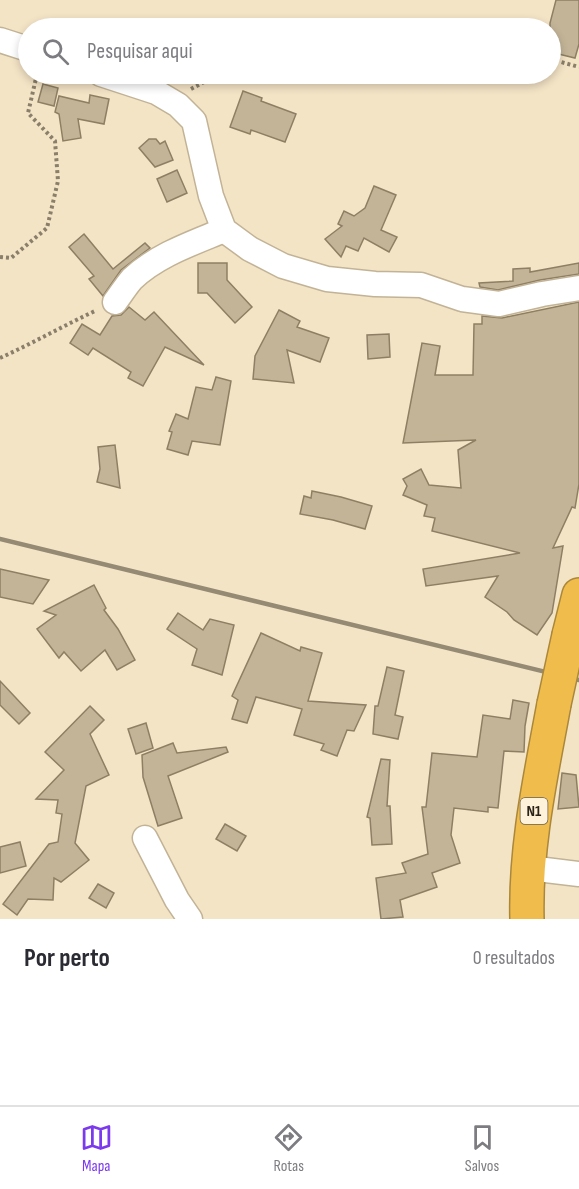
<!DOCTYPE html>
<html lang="pt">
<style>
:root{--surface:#fff;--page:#f2f2f3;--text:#2b2b33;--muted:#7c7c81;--line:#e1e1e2;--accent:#7c3aed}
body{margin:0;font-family:"Sofia Sans Condensed",sans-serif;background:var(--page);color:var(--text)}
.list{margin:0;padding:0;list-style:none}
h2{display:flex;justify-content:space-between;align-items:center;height:78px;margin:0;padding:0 24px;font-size:26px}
h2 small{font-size:20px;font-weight:400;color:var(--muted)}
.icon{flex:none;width:33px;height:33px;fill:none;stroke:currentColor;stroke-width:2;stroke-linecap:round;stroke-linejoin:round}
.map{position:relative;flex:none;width:579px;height:919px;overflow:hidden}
.search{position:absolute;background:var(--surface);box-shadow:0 3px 9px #0003;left:18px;right:18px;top:18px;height:66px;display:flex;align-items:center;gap:15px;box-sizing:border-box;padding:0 21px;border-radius:33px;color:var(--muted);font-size:22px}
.sheet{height:186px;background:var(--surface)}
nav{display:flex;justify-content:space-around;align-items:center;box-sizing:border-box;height:84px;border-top:2px solid var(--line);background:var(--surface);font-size:16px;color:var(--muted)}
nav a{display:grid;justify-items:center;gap:3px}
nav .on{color:var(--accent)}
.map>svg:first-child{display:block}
.building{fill:#c3b497;stroke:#8e7f64;stroke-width:1.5}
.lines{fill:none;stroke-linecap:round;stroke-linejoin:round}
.street-casing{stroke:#c2b396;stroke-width:27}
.highway-casing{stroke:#aa873a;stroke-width:36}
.path{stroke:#897f6a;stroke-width:4;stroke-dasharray:3 3;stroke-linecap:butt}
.street{stroke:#fff;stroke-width:24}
.highway{stroke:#f0bd4c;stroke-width:33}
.rail{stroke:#958a74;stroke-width:4.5}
.highway-bridge-casing{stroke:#aa873a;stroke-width:36;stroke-linecap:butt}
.highway-bridge{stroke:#f0bd4c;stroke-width:33}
.labels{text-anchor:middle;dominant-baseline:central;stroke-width:5;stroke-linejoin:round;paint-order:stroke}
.shield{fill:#fff2da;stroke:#696152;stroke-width:1.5}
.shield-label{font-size:16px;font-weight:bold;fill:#292318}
</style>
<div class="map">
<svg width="579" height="919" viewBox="0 0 579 919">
<rect width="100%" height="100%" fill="#f4e4c6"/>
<!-- building -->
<g class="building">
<path d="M 556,0 L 579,0 L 579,44 L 575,58 L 550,52 L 550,23 Z"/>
<path d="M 43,84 L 58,88 L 54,106 L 38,102 Z"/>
<path d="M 243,91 L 262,98 L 261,101 L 296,114 L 285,142 L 251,130 L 250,134 L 230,127 Z"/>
<path d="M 90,95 L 109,99 L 104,124 L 78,119 L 81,138 L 63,141 L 59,114 L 55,112 L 59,96 L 89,103 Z"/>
<path d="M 149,139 L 156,139 L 160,144 L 165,141 L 173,160 L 155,167 L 139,148 Z"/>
<path d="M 177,170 L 187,193 L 167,202 L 157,179 Z"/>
<path d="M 374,186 L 396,195 L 381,230 L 397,237 L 389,252 L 364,238 L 358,251 L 346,246 L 341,257 L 325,239 L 342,226 L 338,224 L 344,211 L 354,216 L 365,208 Z"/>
<path d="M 84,234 L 113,269 L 145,243 L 150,248 L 121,270 L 103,296 L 89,279 L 94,276 L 69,247 Z"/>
<path d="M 198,263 L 227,263 L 227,280 L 252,307 L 235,323 L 207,293 L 198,293 Z"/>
<path d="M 579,263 L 579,274 L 540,280 L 498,290 L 480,287 L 479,283 L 513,281 L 513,269 L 530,268 L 530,272 Z"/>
<path d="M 579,302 L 579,484 L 575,508 L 572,507 L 553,548 L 563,546 L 552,613 L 537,635 L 514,620 L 507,612 L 485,597 L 498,576 L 426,586 L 423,569 L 520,553 L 432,531 L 435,518 L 424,516 L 427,505 L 403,495 L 407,486 L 403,479 L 421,469 L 429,485 L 461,488 L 458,450 L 476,440 L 403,443 L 422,343 L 440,346 L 435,375 L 473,375 L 474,324 L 482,324 L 482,316 L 502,318 Z"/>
<path d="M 129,307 L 145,320 L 154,312 L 204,365 L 165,347 L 143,386 L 128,378 L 131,372 L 93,348 L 88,355 L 70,343 L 82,324 L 100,335 L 112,316 L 121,315 Z"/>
<path d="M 279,310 L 300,321 L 297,327 L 329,338 L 320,362 L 287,350 L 294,383 L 253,379 L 255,356 Z"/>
<path d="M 389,334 L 390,357 L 368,359 L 367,335 Z"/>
<path d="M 216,377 L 231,381 L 220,445 L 192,441 L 188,455 L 167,449 L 172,432 L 169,431 L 176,414 L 188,419 L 196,387 L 212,390 Z"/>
<path d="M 115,445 L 120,488 L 97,482 L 100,469 L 98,447 Z"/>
<path d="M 312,491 L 341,497 L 372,506 L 365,529 L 333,520 L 300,514 L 304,496 L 311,498 Z"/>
<path d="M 0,569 L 49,580 L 33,604 L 0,597 Z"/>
<path d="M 94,585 L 106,608 L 104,610 L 118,629 L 135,660 L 117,670 L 105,650 L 81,671 L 64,652 L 59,658 L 37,629 L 56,615 L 44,611 Z"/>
<path d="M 178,613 L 203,630 L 210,619 L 234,625 L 222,675 L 192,665 L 197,649 L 167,629 Z"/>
<path d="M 261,633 L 300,651 L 301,647 L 322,653 L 308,701 L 366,705 L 354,731 L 347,730 L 337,756 L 321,750 L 324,744 L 294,735 L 302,709 L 256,697 L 247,723 L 232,719 L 238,700 L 232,696 Z"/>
<path d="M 387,667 L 404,671 L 395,715 L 403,717 L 398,739 L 373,734 L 375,706 L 378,706 Z"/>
<path d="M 0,681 L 30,713 L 19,724 L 0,705 Z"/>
<path d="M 513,700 L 529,703 L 525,726 L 524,752 L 504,751 L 498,808 L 488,807 L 488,812 L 454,808 L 451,835 L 460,863 L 432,873 L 437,887 L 400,900 L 403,917 L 381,919 L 376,878 L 406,873 L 402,863 L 428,854 L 422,807 L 426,807 L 432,753 L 477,757 L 483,715 L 510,719 Z"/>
<path d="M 90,706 L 104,720 L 90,734 L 109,775 L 86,786 L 75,843 L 89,860 L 61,882 L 54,878 L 53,900 L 28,899 L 17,915 L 3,904 L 49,844 L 58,842 L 62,814 L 56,813 L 58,800 L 36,799 L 64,770 L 45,752 Z"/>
<path d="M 146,723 L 153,748 L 136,754 L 128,729 Z"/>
<path d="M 173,743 L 177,753 L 226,747 L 228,752 L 168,776 L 182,818 L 158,826 L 143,777 L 142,755 Z"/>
<path d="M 381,759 L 390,760 L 387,806 L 390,806 L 392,844 L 372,845 L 370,818 L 367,817 Z"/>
<path d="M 562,773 L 576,775 L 579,807 L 558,809 Z"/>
<path d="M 225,824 L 246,836 L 237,851 L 216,839 Z"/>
<path d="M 20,842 L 26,866 L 0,873 L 0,847 Z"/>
<path d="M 98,884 L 114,893 L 106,908 L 89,898 Z"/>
</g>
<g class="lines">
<!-- street casing -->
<g class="street-casing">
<g id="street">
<path d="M 0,40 L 28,49"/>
<path d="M 101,74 L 156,92 L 178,105 L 194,121 L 211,196 L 224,230 L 250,249 L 283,266 L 327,279 L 375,284 L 421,285 L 462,299 L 499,304 L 542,294 L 579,288"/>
<path d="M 115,302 C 121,294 126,286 132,279 C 157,255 193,243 224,230"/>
<path d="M 145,838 L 177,900 L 190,919"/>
<path d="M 529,868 L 579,874"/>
</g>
</g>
<!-- highway casing -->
<g class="highway-casing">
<g id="highway">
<path d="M 569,635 L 579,595"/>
<path d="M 527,919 C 525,846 541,775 554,704"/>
</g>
</g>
<!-- path -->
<g class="path">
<path d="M 256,28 L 263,21 L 273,22 L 283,28"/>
<path d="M 402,28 L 407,28"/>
<path d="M 550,59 L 579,67"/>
<path d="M 191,89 L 219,74"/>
<path d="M 0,257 L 11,258 L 47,228 L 58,181 L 55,141 L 28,113 L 37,74"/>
<path d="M 0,358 C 33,343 63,326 95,311"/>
</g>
<!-- street -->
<use href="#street" class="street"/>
<!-- highway -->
<use href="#highway" class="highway"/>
<!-- rail -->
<path class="rail" d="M 0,539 L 579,680"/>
<!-- highway-bridge casing -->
<g class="highway-bridge-casing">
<path id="highway-bridge" d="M 554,704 L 569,635"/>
</g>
<!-- highway-bridge -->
<use href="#highway-bridge" class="highway-bridge"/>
</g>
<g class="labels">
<!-- shield labels -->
<rect class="shield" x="520.5" y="798" width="27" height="26" rx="4.5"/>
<g class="shield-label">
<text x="534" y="811">N1</text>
</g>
</g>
</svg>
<div class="search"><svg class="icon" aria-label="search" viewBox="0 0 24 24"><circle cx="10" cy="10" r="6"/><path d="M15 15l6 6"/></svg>Pesquisar aqui</div>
</div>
<section class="sheet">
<h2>Por perto<small>0 resultados</small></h2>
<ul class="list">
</ul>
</section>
<nav>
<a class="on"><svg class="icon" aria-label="map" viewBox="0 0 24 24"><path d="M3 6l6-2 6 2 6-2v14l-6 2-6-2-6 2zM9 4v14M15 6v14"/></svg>Mapa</a>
<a><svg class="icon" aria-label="directions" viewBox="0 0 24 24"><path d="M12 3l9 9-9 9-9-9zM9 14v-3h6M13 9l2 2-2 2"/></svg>Rotas</a>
<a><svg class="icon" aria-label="saved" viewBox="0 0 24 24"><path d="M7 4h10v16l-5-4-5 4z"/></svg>Salvos</a>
</nav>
